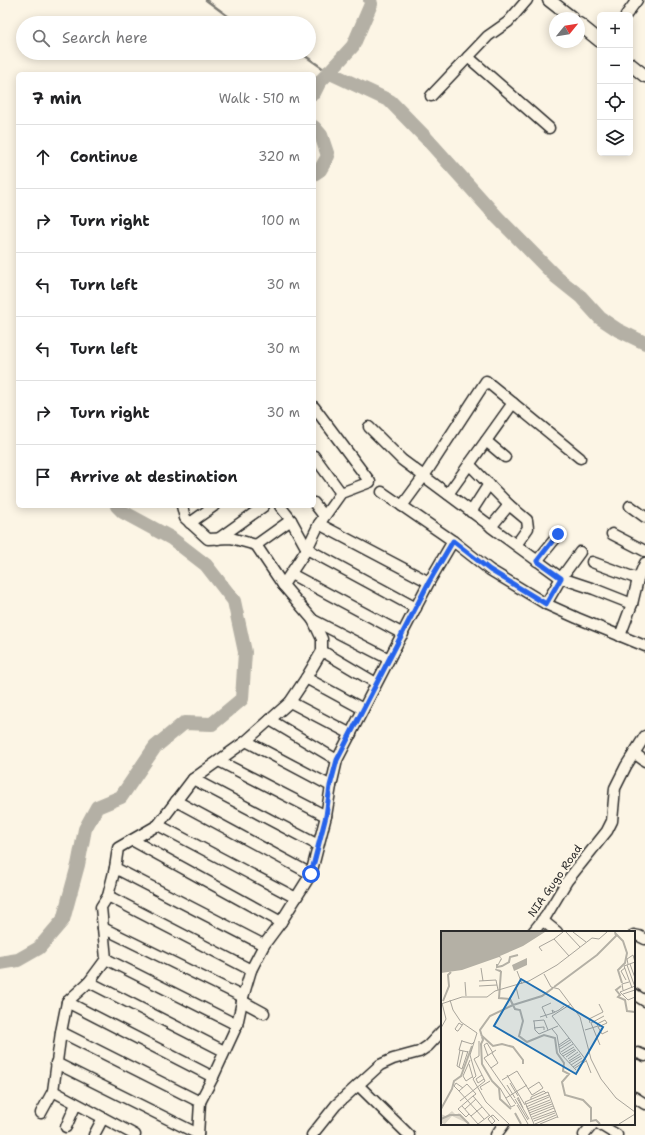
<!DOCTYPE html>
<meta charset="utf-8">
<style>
:root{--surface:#fff;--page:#f2f2f2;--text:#202124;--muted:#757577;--line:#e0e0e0}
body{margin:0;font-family:"Shantell Sans",sans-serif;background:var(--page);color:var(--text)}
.controls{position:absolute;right:12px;top:12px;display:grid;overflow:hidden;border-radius:6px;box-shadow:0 2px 10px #0003}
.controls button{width:36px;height:36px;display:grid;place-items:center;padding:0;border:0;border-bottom:1px solid var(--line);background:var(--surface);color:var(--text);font:20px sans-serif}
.compass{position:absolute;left:549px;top:12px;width:36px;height:36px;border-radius:50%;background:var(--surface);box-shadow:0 2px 10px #0003;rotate:60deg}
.stop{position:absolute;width:12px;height:12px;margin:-9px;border:3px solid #2563eb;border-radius:50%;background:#fff}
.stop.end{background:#2563eb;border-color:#fff;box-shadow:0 1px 4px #0008}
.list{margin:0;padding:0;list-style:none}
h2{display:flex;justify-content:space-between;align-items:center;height:52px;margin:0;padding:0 16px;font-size:17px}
h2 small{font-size:13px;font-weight:400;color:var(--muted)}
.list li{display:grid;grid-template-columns:26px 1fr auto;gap:12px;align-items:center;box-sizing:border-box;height:64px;padding:0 16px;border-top:1px solid var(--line)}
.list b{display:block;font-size:15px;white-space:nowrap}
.list em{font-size:13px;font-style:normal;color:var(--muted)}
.icon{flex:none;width:22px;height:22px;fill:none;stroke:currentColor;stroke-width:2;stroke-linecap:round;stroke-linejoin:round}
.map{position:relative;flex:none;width:645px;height:1135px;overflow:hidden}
.search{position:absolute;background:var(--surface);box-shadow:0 2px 10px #0003;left:16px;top:16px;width:300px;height:44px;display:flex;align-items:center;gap:10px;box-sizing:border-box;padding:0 14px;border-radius:22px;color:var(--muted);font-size:15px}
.panel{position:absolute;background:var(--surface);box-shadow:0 2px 10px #0003;left:16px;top:72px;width:300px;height:436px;border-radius:6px}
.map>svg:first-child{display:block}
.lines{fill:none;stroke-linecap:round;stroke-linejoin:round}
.stream{stroke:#7d7b74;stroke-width:2.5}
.river{stroke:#b4b0a5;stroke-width:14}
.minor-casing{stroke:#2b2b2b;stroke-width:13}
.major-casing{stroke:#2b2b2b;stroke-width:15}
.minor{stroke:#fcf5e5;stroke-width:10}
.major{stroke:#fcf5e5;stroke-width:12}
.route{stroke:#2563eb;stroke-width:5}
.labels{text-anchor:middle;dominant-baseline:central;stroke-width:4;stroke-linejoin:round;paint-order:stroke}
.street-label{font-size:11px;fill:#2b2b2b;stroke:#fcf5e5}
.inset-river{fill:none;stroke:#b4b0a5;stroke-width:2}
.inset-road{fill:none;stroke:#a8a49b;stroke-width:1}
.view{fill:#1f6fb2;fill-opacity:0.15;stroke:#1f6fb2;stroke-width:2}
.inset-edge{fill:none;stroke:#2b2b2b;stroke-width:2}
</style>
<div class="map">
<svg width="645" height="1135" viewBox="0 0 645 1135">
<rect width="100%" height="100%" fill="#fcf5e5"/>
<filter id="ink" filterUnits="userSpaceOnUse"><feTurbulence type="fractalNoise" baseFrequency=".025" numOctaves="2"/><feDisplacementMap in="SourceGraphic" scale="8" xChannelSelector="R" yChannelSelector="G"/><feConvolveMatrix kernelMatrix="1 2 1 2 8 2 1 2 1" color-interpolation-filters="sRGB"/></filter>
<g filter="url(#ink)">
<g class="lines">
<!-- stream -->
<g class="stream">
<path d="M 206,0 L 233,20 L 238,23"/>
<path d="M 301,53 L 328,72"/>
</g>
<!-- river -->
<g class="river">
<path d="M 328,72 L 390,101 L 427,139 L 497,217 L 556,277 L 581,297 L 600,318 L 618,330 L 645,343"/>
<path d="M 314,93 L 319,83 L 353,46 L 371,4 L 370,0"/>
<path d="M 314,127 L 321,135 L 328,156 L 320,170 L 314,174"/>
<path d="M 0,963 L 18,960 L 39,948 L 63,920 L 78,865 L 85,829 L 97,807 L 121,797 L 155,747 L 184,723 L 212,724 L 242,699 L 245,652 L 234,601 L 206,565 L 171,538 L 123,512 L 117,506"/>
</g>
<!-- minor casing -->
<g class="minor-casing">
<g id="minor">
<path d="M 626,15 L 637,0"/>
<path d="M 468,57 L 549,128"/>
<path d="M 431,96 L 488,36 L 508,22 L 527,0"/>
<path d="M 369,427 L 402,460 L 492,527"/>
<path d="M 486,441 L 505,457"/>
<path d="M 314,456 L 341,493"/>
<path d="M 469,464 L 509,505"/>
<path d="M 382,492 L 453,541"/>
<path d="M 448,494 L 513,403"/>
<path d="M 314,503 L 324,516"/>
<path d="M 182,506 L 185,518 L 208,539 L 231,538 L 256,545 L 283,585 L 313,620 L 389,659"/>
<path d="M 402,506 L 424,476 L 486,381 L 580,458"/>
<path d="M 630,506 L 645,517"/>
<path d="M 471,512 L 489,484"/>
<path d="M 291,520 L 307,549 L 416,608"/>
<path d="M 190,523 L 214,506"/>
<path d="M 319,524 L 429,582"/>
<path d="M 612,534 L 645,551"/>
<path d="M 218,539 L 264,506"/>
<path d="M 256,545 L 291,520 L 280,506"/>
<path d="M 516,545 L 528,528 L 527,520 L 509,505 L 491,527 L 561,578 L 594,589 L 632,604"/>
<path d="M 537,561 L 559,534"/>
<path d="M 592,562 L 638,579"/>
<path d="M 291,574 L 403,634"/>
<path d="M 283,585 L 307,549 L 319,524 L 341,493 L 370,482 L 314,407"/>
<path d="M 546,604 L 561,578 L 580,552"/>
<path d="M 620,636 L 632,604 L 638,579 L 645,563"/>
<path d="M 322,651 L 376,683"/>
<path d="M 306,678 L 363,709"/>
<path d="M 290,702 L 351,734"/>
<path d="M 270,720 L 337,760"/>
<path d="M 246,741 L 331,786"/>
<path d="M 634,753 L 645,761"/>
<path d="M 219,761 L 326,816"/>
<path d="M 193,779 L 318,845"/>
<path d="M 176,801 L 311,874"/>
<path d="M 158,825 L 296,898"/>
<path d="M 132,840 L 281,922"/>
<path d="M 115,868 L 264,945"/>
<path d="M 108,896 L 251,970"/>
<path d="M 542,920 L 557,932"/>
<path d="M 103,928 L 243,997"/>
<path d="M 533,932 L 546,916 L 567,881 L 607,831 L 612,821 L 615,788 L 626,766 L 645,736"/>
<path d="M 634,935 L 639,936 L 645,939"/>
<path d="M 106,959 L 237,1025"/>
<path d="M 89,982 L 224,1051"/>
<path d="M 634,994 L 645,1001"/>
<path d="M 242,1001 L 264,1013"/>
<path d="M 67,1002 L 213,1077"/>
<path d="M 61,1032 L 200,1102"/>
<path d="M 634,1054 L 638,1053 L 645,1056"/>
<path d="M 56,1063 L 198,1134"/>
<path d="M 358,1085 L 409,1135"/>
<path d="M 53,1091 L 135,1135"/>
<path d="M 634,1097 L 645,1104"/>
<path d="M 41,1113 L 53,1091 L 61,1032 L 67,1002 L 89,982 L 106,959 L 101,907 L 108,896 L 115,868 L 118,848 L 158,825 L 193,779 L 246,741 L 290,702 L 306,678 L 322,651 L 322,639 L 313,620"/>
<path d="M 599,1124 L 617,1135"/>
<path d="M 66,1127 L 76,1104"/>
<path d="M 94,1135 L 103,1118"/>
<path d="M 198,1135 L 200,1102 L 213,1077 L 237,1025 L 243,997 L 251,970 L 264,945 L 281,922 L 311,874 L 326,816 L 331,786 L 337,760 L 429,582 L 453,541 L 490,570 L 546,604 L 577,618 L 645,646"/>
<path d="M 312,1135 L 336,1105 L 380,1065 L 393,1059 L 419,1052 L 428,1046 L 442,1031"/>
<path d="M 496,1135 L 504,1124"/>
<path d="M 584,1135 L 593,1124"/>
</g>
</g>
<!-- major casing -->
<g class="major-casing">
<g id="major">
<path d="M 549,0 L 572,18"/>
<path d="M 579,24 L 600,41"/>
<path d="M 630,64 L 645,76"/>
</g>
</g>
<!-- minor -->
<use href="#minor" class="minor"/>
<!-- major -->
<use href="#major" class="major"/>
</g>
</g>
<g class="lines" filter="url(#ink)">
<!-- route -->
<path class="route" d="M 311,874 L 326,816 L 330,786 L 337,760 L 429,582 L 453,541 L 490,570 L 546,604 L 561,578 L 537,561 L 558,534"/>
</g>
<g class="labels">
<!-- street labels -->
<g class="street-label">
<text transform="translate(555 881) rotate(-55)">NIA Gugo Road</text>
</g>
</g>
<!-- overview -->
<g transform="translate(441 931)">
<rect width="194" height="194" fill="#fcf5e5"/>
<path d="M 11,180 L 15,184 L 18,182 L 28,193 L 11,185 L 4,193 L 0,192 L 0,183 L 5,185 Z" fill="#ded8ca"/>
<path d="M 0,1 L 104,1 L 82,15 L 59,25 L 61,28 L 55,38 L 60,39 L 61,42 L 54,39 L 60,27 L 58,26 L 21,39 L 0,42 ZM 86,27 L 86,34 L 73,40 L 71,34 Z" fill="#b4b0a5"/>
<path class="inset-river" d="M 175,3 L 182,10 L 186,22 L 184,32 L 177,39 L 181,52M 56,33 L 56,36 L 61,35 L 68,31 L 69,26 L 77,24M 60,40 L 58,67 L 69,68 L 74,78 L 79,79 L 82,90 L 78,105 L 86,111 L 103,104 L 114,107 L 116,122 L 123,132 L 122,140 L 128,143 L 121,151 L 124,164 L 142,169 L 150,177 L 150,190 L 155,189 L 159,193M 180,55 L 175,59 L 179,64 L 177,66 L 184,69 L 186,80 L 194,81M 113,56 L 156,24 L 175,5 L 174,1M 2,70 L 8,55 L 7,44 L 10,41M 72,74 L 101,65 L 112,57M 40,104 L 52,115 L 61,113 L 72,116 L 82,129 L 82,133M 0,178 L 11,158 L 13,150 L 20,145 L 31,115M 70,178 L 59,168 L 58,157 L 51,150 L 41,133 L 40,113 L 42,109 L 39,99 L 49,85 L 72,74M 74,182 L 80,193M 0,188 L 9,184 L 19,184 L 28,193"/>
<path class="inset-road" d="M 122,1 L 113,8 L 128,25M 125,1 L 139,16M 132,1 L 145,11M 101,20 L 98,16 L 113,8M 187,33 L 186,28 L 192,24 L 194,31 L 183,35 L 191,57M 189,33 L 194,47M 186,34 L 194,56M 40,37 L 42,50M 184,37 L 180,40 L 185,49M 76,40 L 81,53M 103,43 L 110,56 L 118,58 L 139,86 L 150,128 L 160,148 L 175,167 L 194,181M 38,50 L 55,49 L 57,59M 24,51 L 25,65M 38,55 L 56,54M 194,55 L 179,61 L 187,69 L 194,66M 75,56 L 78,68M 182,59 L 181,53 L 188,51M 182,63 L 194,59M 9,69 L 12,79 L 20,91 L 36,102 L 29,124 L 35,145 L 32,148 L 45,171 L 68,193M 0,73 L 21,66 L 46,66 L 54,60 L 88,50 L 116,34 L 151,7 L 158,8 L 166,1M 130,73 L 111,85 L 145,129 L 150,142M 114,81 L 111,79 L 112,82 L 118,79 L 123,75M 99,86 L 112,82M 106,87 L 101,76 L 110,72M 92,90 L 103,89 L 107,99M 93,90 L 94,99 L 98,103 L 117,95M 149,92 L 148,88 L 162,81 L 158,73M 21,94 L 18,92 L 14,98 L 16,100 L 17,100 L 22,93M 157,96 L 161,103 L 167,100M 0,97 L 5,88 L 1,72M 93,97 L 103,96 L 103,99M 111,98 L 116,104 L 119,122 L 135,139M 144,99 L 157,95 L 156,93 L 164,89 L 166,92 L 157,96M 21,109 L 18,119 L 27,121M 21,110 L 31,113 L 33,111M 118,114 L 128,107M 159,114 L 150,92 L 163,85M 118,116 L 129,109M 119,118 L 130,111M 19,119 L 16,135 L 21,138 L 27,120M 55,119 L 43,127 L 75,173M 120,121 L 132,113M 121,123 L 133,116M 47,125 L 43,114 L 46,112 L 52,122M 122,125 L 134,118M 125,126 L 135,119M 127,128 L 137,121M 29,129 L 22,145 L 25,150 L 31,146M 128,130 L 139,123M 128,132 L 140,125M 28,133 L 32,147M 130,134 L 141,127M 18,136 L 22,120M 132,136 L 144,128M 50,137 L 57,132 L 51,122M 134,137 L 145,130M 41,144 L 35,148 L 37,152 L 43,148M 66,144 L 84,174M 61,149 L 76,140 L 91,164 L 102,157 L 98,151 L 87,158M 69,152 L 77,165M 66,154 L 74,167M 59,157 L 70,176 L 74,174M 41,159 L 39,156 L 49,150M 18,160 L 13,155 L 15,152 L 22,157M 77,166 L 82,177M 65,167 L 86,154M 76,167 L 88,188M 74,168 L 87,189M 90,168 L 90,166 L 103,160 L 105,162M 19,170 L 44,150 L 33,128 L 38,125 L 38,110M 85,173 L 108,164M 76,174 L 87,193M 21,175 L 37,193 L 49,184M 85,176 L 108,166M 24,178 L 35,168M 86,178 L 109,169M 87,180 L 110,171M 88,182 L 111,173M 28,183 L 25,186 L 17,178 L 32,165M 89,184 L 112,175M 30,185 L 41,176M 50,185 L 54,190 L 51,193 L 47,188 L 50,185 L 52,184 L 58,190M 91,186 L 113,177M 43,188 L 18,160 L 26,153 L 35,163 L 32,165 L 49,185M 92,188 L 114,180M 93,190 L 114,182M 93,193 L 84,171 L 107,161 L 117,187M 94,193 L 115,184M 99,193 L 116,186M 178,193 L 194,183"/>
<path class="view" d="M 80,48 L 162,96 L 135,143 L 53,95 Z"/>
<rect width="194" height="194" class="inset-edge"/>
</g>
</svg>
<div class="controls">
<button>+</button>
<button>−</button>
<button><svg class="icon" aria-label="locate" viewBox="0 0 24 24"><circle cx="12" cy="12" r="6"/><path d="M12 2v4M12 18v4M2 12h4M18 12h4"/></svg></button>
<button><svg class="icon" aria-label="layers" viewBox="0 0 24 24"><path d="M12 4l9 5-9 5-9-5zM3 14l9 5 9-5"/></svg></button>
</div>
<svg class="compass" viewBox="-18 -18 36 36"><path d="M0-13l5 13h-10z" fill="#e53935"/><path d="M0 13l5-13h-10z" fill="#757577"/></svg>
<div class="stop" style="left:311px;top:874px"></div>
<div class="stop end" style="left:558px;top:534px"></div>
<div class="search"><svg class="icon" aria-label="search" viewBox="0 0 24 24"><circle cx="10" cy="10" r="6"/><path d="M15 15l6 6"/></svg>Search here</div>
<section class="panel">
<h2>7 min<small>Walk · 510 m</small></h2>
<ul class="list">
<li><svg class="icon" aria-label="ahead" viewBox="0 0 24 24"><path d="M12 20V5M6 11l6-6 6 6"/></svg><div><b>Continue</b></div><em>320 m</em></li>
<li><svg class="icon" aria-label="right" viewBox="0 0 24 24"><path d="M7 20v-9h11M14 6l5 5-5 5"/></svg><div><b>Turn right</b></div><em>100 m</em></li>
<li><svg class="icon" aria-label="left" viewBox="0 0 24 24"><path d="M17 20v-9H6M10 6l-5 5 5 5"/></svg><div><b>Turn left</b></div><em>30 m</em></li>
<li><svg class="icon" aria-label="left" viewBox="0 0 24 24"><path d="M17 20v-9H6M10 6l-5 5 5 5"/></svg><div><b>Turn left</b></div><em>30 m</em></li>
<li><svg class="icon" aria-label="right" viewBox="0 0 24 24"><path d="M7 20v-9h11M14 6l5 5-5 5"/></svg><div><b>Turn right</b></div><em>30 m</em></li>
<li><svg class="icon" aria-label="arrive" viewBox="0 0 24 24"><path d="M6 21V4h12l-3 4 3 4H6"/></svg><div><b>Arrive at destination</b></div></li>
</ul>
</section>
</div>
